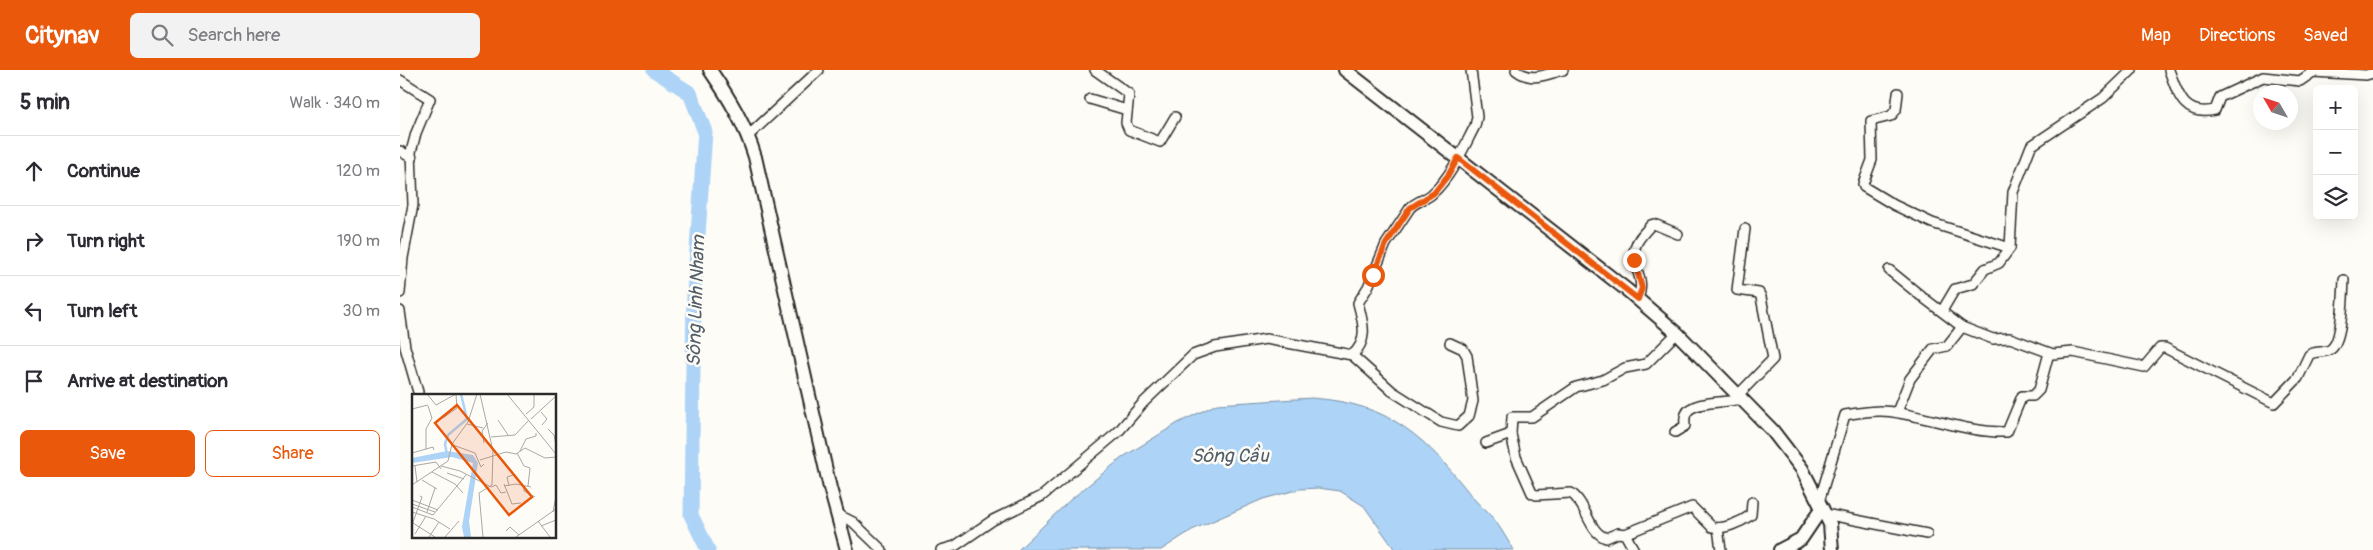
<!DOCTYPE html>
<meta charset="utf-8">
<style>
:root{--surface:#fff;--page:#f2f2f3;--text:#2b2b33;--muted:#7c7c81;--line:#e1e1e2;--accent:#ea580c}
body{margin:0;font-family:Pangolin,sans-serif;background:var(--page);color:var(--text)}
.controls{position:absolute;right:15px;top:15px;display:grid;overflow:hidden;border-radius:8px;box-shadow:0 5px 20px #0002}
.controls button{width:45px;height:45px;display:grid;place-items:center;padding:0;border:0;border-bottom:1px solid var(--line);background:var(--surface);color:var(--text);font:25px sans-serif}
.compass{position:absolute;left:1853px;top:15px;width:45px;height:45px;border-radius:50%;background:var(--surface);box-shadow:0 5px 20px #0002;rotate:309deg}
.stop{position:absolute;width:15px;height:15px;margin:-11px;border:4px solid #ea580c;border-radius:50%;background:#fff}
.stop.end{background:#ea580c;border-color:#fff;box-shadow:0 1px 5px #0008}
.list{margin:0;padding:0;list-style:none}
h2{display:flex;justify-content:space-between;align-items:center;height:65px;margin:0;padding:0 20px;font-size:21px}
h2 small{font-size:16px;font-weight:400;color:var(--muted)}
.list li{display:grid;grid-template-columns:32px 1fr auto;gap:15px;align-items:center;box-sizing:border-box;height:70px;padding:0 20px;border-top:1px solid var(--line)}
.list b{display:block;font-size:19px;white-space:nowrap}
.list em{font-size:16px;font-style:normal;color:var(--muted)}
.actions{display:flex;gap:10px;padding:15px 20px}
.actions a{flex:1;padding:11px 0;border:1px solid var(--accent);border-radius:8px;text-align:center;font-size:18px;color:var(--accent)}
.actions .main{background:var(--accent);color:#fff}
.icon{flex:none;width:28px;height:28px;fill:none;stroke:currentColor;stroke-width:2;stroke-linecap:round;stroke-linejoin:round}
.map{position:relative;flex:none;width:1973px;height:480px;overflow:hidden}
header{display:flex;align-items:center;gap:30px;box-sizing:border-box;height:70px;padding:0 25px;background:var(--accent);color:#fff}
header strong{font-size:24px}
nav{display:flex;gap:28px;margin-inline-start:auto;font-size:18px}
.search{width:350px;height:45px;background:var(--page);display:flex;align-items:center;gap:12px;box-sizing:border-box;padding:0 18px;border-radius:8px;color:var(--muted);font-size:19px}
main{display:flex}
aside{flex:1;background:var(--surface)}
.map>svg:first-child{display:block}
.water{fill:#add3f6;stroke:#7990a5}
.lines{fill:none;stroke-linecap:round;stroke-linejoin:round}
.river{stroke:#add3f6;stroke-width:15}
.street-casing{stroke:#2b2b2b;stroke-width:12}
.secondary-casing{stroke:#2b2b2b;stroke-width:16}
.street{stroke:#fdfcf7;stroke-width:9}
.secondary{stroke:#fdfcf7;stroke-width:12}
.route{stroke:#ea580c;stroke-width:6}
.labels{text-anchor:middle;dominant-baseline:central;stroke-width:5;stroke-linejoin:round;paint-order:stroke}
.water-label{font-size:19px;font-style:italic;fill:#525d68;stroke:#fdfcf7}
.inset-river{fill:none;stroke:#add3f6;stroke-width:2.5}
.inset-road{fill:none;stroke:#a9a8a5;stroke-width:1}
.view{fill:#e8590c;fill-opacity:0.15;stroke:#e8590c;stroke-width:2.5}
.inset-edge{fill:none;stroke:#2b2b2b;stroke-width:2.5}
</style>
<header>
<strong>Citynav</strong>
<div class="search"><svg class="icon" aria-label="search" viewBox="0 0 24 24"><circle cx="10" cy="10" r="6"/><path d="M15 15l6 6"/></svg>Search here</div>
<nav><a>Map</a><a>Directions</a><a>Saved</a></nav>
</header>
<main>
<aside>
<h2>5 min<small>Walk · 340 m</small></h2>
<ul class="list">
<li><svg class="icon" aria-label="ahead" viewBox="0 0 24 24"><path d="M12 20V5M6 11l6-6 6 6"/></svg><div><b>Continue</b></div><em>120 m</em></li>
<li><svg class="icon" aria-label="right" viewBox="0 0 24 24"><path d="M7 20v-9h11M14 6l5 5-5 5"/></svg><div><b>Turn right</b></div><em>190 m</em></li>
<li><svg class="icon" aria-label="left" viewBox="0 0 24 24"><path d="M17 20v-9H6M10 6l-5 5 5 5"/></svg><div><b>Turn left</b></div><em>30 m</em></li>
<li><svg class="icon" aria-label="arrive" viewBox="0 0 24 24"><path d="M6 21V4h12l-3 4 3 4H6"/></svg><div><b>Arrive at destination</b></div></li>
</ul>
<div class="actions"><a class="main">Save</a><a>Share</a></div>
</aside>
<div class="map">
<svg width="1973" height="480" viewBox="0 0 1973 480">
<rect width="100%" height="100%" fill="#fdfcf7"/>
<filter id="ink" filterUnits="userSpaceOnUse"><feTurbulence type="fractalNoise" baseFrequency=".02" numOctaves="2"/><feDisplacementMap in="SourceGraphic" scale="10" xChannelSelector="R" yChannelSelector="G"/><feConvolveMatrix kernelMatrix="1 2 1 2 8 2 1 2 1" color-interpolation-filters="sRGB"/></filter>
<g filter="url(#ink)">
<!-- water -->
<path class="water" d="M 912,328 C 993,334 1026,368 1074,429 C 1080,436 1087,441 1093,448 C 1101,458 1107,470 1114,480 L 995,480 L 964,436 L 940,421 L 918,418 L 900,419 L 863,429 L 792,460 L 761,480 L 618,480 L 670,430 L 723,387 L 778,353 L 817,334 Z"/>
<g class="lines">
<!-- river -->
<path class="river" d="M 254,0 L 290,23 L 305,62 L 294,223 L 291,445 L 308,480"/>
<!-- street casing -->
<g class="street-casing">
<g id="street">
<path d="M 695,0 L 729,24 L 726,53 L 729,60 L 760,72 L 775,47"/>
<path d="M 1116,0 C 1132,13 1146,4 1163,0"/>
<path d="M 1769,0 C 1778,24 1783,47 1815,40 L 1820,27 L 1863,7 L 1900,11 L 1913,2 L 1966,5 L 1973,3"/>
<path d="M 0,10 L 30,29 L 16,63 L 11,82 L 13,135 L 3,188 L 0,223"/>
<path d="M 1498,23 L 1496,40 L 1491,46 L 1471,51 L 1472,90 L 1463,114 L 1464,117 L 1494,135 L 1532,153 L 1610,178"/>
<path d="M 690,29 L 727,40"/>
<path d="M 348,66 L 419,0"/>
<path d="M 0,81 L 12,88"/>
<path d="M 1489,200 L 1521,226"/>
<path d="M 1238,229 C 1247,205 1229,196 1235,178 C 1237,169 1245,162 1251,155 L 1254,154 L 1278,164"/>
<path d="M 1525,229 L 1562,257 L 1593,269 L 1610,268 L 1653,284 L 1673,282 L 1744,297 L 1760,278 L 1765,278 L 1874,333 L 1898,308 L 1909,285 C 1915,280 1925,284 1931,279 C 1943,270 1943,224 1944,210"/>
<path d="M 0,241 L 5,277 L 18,322"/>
<path d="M 1542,241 L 1555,219 L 1573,214 L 1585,199 L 1599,193 L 1610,178 L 1613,122 L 1631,76 L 1703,28 L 1732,0"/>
<path d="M 952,285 C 969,271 963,252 958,233 L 968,217 L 986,174 L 1010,138 C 1016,131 1026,130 1033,123 C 1052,105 1063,79 1075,56 L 1077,47 L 1071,0"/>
<path d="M 1338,325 L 1373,289 L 1361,227 L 1359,223 L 1337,220 L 1345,159"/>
<path d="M 1497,342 L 1510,309 L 1533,279 L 1547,276 L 1562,257"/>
<path d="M 1275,362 L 1285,356 C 1285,352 1284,348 1286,344 C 1291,330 1329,333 1342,329"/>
<path d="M 1111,364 L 1116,387 L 1132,423 L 1136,425 L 1171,423 C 1187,434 1188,462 1206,468 L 1218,463 L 1225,464 L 1234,480"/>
<path d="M 1086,373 L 1111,364 L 1112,347 L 1132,347 L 1176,317 L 1203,310 L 1225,298 L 1246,294 L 1277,263"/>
<path d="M 1419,432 L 1445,345 C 1463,342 1481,339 1499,343 C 1535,349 1571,363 1607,362 L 1622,326 L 1633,326 L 1639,320 L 1649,283"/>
<path d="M 437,444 L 453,452 L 482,480"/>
<path d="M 1425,444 L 1527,464"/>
<path d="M 1318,458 L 1321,480"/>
<path d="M 1225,464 L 1292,437 L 1312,457 C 1324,460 1341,452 1351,445 L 1352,432"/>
<path d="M 541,480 L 555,476 L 593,450 L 642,426 L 718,362 L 743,333 L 793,285 L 815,277 L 866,269 L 952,285 L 992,321 L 1041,352 L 1058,356 L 1069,346 L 1073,331 L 1067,286 L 1063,279 L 1050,273"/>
</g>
</g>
<!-- secondary casing -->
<g class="secondary-casing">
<g id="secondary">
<path d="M 310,0 C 329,28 345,54 355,87 L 430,418 L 447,480"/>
<path d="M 945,0 L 1227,220 L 1277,263 L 1372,360 L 1402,399 L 1430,454 L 1432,480"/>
<path d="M 1380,480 L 1401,469 L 1422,438"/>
</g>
</g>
<!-- street -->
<use href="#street" class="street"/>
<!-- secondary -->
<use href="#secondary" class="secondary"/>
</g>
</g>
<g class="lines" filter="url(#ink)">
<!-- route -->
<path class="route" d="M 973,205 L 986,174 L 1010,138 L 1034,123 L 1049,104 L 1058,88 L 1238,229 L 1242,218 L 1234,190"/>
</g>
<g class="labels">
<!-- water labels -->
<g class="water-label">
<text transform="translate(296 231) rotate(-88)">Sông Linh Nham</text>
<text x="830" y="386">Sông Cầu</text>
</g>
</g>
<!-- overview -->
<g transform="translate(12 324)">
<rect width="144" height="144" fill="#fdfcf7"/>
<path d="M 35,57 L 61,61 L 66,69 L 57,127 L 59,143 L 52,143 L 50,133 L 61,69 L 40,63 L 0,69 L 0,64 Z" fill="#add3f6"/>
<path class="inset-river" d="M 35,61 L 33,50 L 36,41 L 55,25 L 49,0"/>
<path class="inset-road" d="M 15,0 L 24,11 L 44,0M 68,0 L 81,57 L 80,91 L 67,99 L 71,143M 95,0 L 144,60M 0,15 L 16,11M 129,18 L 135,25 L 130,31M 114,20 L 122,13 L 122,0M 31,24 L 45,14 L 44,1M 119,25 L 144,2M 86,26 L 96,41M 55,30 L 71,34M 136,35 L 142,41 L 144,51M 79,43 L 103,41 L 117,26M 72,49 L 70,37 L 76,29M 41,51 L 63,59 L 69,73 L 72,70M 14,55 L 14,35 L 20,24 L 16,12M 108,57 L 114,45 L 124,42 L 124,39M 0,59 L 21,53 L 22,56M 105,59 L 112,72 L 118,74 L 116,92M 68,66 L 94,58 L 104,60 L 113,54 L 133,64 L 144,63M 0,72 L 24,68 L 29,75M 3,72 L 5,88M 29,72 L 48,77 L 79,93M 20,78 L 43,90 L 51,99M 35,79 L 52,85M 10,86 L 25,95M 92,90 L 100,110 L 109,109M 0,91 L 36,67 L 40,50 L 56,28 L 65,0M 92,92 L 104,90 L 119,93M 97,92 L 95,83 L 101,81M 112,92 L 112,97 L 123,103M 79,93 L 84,91 L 89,99 L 94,98M 0,106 L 26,116M 0,110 L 23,118M 0,113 L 21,121 L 54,81M 0,118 L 22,125 L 38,135M 15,118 L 23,94M 141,118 L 144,102M 126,127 L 138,143M 1,129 L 23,143M 0,131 L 10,103 L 8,102M 129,132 L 144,126M 94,137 L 98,133 L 107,141M 3,140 L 14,122M 17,143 L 27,128M 33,143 L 47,127M 104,143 L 144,115"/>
<path class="view" d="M 45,11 L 120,103 L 97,121 L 23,29 Z"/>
<rect width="144" height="144" class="inset-edge"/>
</g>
</svg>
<div class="controls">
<button>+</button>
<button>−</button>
<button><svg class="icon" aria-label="layers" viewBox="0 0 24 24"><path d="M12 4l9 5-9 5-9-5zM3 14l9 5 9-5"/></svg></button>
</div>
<svg class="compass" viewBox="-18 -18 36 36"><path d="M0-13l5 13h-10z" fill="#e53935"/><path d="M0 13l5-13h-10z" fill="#7c7c81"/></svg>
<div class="stop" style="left:973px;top:205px"></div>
<div class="stop end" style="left:1234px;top:190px"></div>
</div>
</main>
